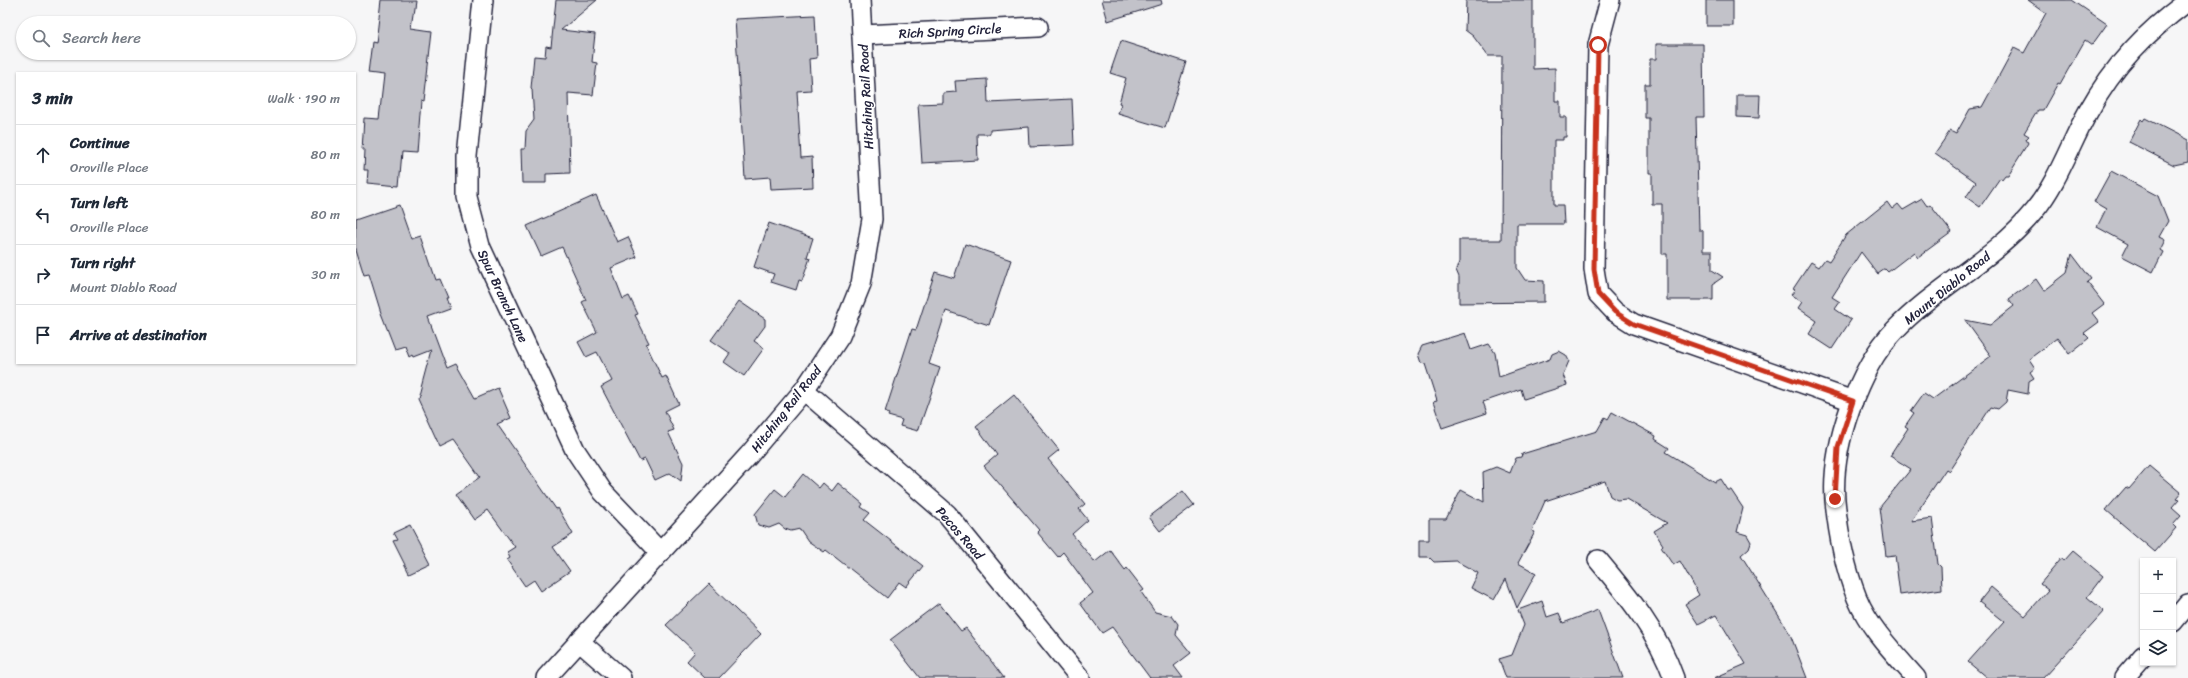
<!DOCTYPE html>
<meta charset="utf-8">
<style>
:root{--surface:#fff;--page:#f6f6f7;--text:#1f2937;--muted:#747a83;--line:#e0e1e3}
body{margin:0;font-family:Sriracha,sans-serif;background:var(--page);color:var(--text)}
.controls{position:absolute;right:12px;bottom:12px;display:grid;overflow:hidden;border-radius:0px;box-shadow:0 1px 3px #0004}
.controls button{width:36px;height:36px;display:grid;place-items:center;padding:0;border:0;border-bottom:1px solid var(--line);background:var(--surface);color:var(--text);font:20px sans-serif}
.stop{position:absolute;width:12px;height:12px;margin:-9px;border:3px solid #c8321e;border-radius:50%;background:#fff}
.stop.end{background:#c8321e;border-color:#fff;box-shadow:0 1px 4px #0008}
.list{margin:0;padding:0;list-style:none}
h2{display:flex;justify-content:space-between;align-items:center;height:52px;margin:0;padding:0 16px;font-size:17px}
h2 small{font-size:13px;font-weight:400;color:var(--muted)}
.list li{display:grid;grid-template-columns:26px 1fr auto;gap:12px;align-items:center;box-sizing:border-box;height:60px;padding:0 16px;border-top:1px solid var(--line)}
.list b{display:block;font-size:15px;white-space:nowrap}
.list p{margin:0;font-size:13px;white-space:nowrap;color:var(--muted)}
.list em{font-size:13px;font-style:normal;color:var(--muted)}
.icon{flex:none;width:22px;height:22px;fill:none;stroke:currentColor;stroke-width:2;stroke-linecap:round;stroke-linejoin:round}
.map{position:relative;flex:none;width:2188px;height:678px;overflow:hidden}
.search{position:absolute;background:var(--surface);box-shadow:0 1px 3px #0004;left:16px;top:16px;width:340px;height:44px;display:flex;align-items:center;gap:10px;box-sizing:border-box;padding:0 14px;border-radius:22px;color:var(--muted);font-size:15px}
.panel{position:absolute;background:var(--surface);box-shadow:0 1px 3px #0004;left:16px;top:72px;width:340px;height:292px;border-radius:0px}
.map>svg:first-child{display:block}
.building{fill:#c2c2c9;stroke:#22223b}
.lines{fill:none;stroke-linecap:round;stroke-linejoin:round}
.minor-casing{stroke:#22223b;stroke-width:22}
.minor{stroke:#fff;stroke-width:19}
.route{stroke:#c8321e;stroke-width:5}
.labels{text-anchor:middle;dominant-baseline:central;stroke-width:3;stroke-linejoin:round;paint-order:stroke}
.street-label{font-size:13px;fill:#22223b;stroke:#fff}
</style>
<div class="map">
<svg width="2188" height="678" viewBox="0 0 2188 678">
<rect width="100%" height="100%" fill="#f6f6f7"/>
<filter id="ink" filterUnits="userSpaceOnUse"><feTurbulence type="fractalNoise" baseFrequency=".025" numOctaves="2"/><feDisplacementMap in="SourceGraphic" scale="8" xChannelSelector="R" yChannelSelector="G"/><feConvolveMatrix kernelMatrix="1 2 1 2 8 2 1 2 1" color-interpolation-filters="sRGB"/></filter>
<g filter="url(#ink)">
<!-- building -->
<g class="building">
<path d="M 381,0 L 415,0 L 411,28 L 432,31 L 424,101 L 421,100 L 417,153 L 402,152 L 399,186 L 367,183 L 368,170 L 364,170 L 365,150 L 362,150 L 364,118 L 379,119 L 384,75 L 368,73 L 372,42 L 376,43 Z"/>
<path d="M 556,0 L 597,0 L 561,30 L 595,34 L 592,62 L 597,63 L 593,95 L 568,93 L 570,173 L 546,174 L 546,183 L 522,183 L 521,149 L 525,149 L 526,131 L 534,120 L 532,89 L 531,88 L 534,56 L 545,57 L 546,46 L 551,47 Z"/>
<path d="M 1102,0 L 1161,0 L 1162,4 L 1108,21 Z"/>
<path d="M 1466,0 L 1533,0 L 1533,69 L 1555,68 L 1555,101 L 1560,101 L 1560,117 L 1566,117 L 1566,137 L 1563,137 L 1563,140 L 1554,140 L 1554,205 L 1563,205 L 1564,224 L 1517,224 L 1517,268 L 1525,280 L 1544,281 L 1544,302 L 1459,303 L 1459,277 L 1456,270 L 1459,262 L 1459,240 L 1501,240 L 1502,56 L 1488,56 L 1473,36 L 1465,30 Z"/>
<rect x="1706" y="0" width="27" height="26"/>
<path d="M 2028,0 L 2072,0 L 2107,24 L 2092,45 L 2085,40 L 2060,84 L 2058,83 L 2043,110 L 2038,110 L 2024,133 L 2029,136 L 2026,139 L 2028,143 L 2008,175 L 2005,175 L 2002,179 L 2000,178 L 1980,207 L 1966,197 L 1976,182 L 1935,153 L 1950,131 L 1956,134 L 1970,109 L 1982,107 L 2014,48 L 2024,53 L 2046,13 Z"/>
<path d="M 815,15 L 817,58 L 809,59 L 811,90 L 797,91 L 801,158 L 812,157 L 813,187 L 771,189 L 770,177 L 745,179 L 735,19 Z"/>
<path d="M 1121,41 L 1186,62 L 1165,128 L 1118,114 L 1121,104 L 1119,103 L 1126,78 L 1110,73 Z"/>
<path d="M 1656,44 L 1703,44 L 1704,117 L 1696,117 L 1699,230 L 1703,230 L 1703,251 L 1712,251 L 1712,270 L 1723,277 L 1713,284 L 1713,300 L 1667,300 L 1667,254 L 1662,254 L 1662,204 L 1652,204 L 1652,173 L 1649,173 L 1649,118 L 1645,118 L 1645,84 L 1650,84 L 1650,59 L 1656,59 Z"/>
<path d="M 987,79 L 988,103 L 1072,99 L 1074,145 L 1030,147 L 1029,127 L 990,130 L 990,134 L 977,134 L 978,160 L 922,163 L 918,104 L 943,103 L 943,93 L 956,92 L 955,81 Z"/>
<path d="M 1737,95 L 1760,95 L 1759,118 L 1737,117 Z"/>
<path d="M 2145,118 L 2188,140 L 2188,162 L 2174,165 L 2129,142 L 2141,119 L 2143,121 Z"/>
<path d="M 2111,171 L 2158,196 L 2168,221 L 2159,237 L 2165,240 L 2160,250 L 2163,252 L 2153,272 L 2122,256 L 2128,244 L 2097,227 L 2106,209 L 2094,202 Z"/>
<path d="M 596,195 L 617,242 L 628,237 L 637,257 L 611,268 L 623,299 L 629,296 L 638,314 L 635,315 L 649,343 L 646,344 L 662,378 L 666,376 L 679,404 L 665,411 L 674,430 L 668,432 L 683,463 L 681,481 L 670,473 L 655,480 L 645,459 L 640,461 L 601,387 L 612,381 L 597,352 L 586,357 L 578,342 L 597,332 L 582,302 L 586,300 L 562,247 L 541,256 L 527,226 Z"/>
<path d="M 1922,199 L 1927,206 L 1930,204 L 1952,232 L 1918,257 L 1914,252 L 1888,272 L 1885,269 L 1878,274 L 1861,252 L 1832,297 L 1840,302 L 1835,309 L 1851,320 L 1832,349 L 1809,334 L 1817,321 L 1798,308 L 1802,302 L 1791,295 L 1795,290 L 1793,289 L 1811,262 L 1819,267 L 1825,259 L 1829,261 L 1846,235 L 1887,202 L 1892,209 L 1898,204 L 1903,210 Z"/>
<path d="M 399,205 L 411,239 L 421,236 L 436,280 L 440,279 L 448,298 L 446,298 L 450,309 L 428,317 L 447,368 L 456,364 L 475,398 L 498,388 L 511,418 L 497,424 L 556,509 L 558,508 L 573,534 L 553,547 L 570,571 L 541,591 L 534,580 L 525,586 L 507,560 L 510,558 L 507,552 L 515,547 L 488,510 L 474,520 L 456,494 L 480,477 L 454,440 L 440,447 L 418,399 L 431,350 L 413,357 L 412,355 L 409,357 L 405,346 L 395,349 L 381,313 L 369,274 L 364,275 L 355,246 L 355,220 Z"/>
<path d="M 769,223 L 813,238 L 807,257 L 810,258 L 802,281 L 799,280 L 796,290 L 771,282 L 774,274 L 754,267 Z"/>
<path d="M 965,244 L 1011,260 L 989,325 L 946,311 L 929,364 L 940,368 L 918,431 L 900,426 L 902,420 L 888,416 L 889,414 L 885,412 L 912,329 L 916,330 L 935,272 L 954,278 Z"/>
<path d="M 2072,254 L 2091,279 L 2087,282 L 2104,304 L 2092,313 L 2099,322 L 2084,333 L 2089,338 L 2069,354 L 2057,338 L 2029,359 L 2035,368 L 2030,372 L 2034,378 L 2029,381 L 2028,394 L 2008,390 L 2006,402 L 1998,409 L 1991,407 L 1949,471 L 1946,469 L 1911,521 L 1932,518 L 1938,564 L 1941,567 L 1942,589 L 1900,595 L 1895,555 L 1886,556 L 1880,507 L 1911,469 L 1890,456 L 1908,428 L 1905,426 L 1914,413 L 1911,411 L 1924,393 L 1933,399 L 1991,356 L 1965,320 L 1990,325 L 2014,306 L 2009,299 L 2036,279 L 2044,291 L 2067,273 Z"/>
<path d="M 739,301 L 765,319 L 765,326 L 754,341 L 764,348 L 744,376 L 724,362 L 730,353 L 711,340 Z"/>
<path d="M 1465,333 L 1471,350 L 1489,344 L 1495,353 L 1499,377 L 1550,359 L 1552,354 L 1559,351 L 1566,355 L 1569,361 L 1563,375 L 1567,385 L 1524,399 L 1521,389 L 1483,402 L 1487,413 L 1442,428 L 1433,402 L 1437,401 L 1425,364 L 1421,363 L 1418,354 L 1422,346 Z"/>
<path d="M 1014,395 L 1059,450 L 1048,459 L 1085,504 L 1079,509 L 1088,520 L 1072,534 L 1095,562 L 1110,550 L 1125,570 L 1127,568 L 1144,590 L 1141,592 L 1155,612 L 1172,616 L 1178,624 L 1176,635 L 1191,653 L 1174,666 L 1183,678 L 1150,678 L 1112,627 L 1102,633 L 1080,603 L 1093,593 L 1063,552 L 1058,557 L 1037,532 L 1039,530 L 984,466 L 997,455 L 976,426 Z"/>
<path d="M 1612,412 L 1656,436 L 1655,439 L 1669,448 L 1666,452 L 1715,482 L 1721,479 L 1728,490 L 1731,490 L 1743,508 L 1737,532 L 1747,535 L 1751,542 L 1749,548 L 1741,555 L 1790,634 L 1807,678 L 1714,678 L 1746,664 L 1716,615 L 1698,624 L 1685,604 L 1699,595 L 1680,561 L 1673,565 L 1661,547 L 1663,545 L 1654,531 L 1667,523 L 1626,499 L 1617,500 L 1610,496 L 1605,481 L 1545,501 L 1532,531 L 1535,532 L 1518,563 L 1536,573 L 1517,608 L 1506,579 L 1494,600 L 1471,588 L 1478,573 L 1456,561 L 1434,562 L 1429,557 L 1419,557 L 1419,540 L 1429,540 L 1429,519 L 1446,519 L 1461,490 L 1484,502 L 1483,472 L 1496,467 L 1510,473 L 1516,458 L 1521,457 L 1522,454 L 1597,431 L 1605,417 L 1608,419 Z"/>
<path d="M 2149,466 L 2181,493 L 2176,499 L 2179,500 L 2172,508 L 2181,516 L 2173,525 L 2176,528 L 2155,552 L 2106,510 L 2126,487 L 2129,489 Z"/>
<path d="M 803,474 L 819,488 L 823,483 L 832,491 L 838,483 L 863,504 L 861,507 L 870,513 L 864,520 L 923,566 L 906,587 L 899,582 L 887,598 L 826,550 L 824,552 L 808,541 L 800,529 L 791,531 L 785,529 L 779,524 L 769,528 L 758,525 L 755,514 L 775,489 L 785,497 Z"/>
<path d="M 1183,491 L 1194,505 L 1160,531 L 1149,517 Z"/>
<path d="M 410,525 L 430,563 L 409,573 L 393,541 L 397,540 L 393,533 Z"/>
<path d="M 2073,551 L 2103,576 L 2087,597 L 2104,611 L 2043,678 L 1987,678 L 1968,662 L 2004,622 L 1979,602 L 1991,587 L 2025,616 L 2048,590 L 2040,584 L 2062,558 L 2064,561 Z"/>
<path d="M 709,584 L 761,634 L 719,678 L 705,678 L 687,661 L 695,652 L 666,625 Z"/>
<path d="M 1542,601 L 1547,617 L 1559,613 L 1563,623 L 1598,610 L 1623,678 L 1506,678 L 1499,659 L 1512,655 L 1524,625 L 1518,610 Z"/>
<path d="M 939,603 L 961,631 L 966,628 L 1004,678 L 920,678 L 890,640 Z"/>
</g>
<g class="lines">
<!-- minor casing -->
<g class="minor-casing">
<g id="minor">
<path d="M 483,0 L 467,156 L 467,197 L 480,246 L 575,450 L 603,492 L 660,552"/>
<path d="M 1610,0 L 1598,45 L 1594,269 L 1598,294 L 1615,312 L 1634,324 L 1853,401"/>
<path d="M 862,35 L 1038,27"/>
<path d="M 804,390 L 947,514 L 1080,678"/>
<path d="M 1598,560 C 1628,596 1658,632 1674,678"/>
<path d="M 2173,622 L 2188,604"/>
<path d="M 579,641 L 621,678"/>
<path d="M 546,678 L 749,455 L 804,390 L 840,336 L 861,284 L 872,219 L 860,0"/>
<path d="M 1916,678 C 1894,653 1870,629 1857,598 C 1845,568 1838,532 1835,500 C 1831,447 1858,368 1895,330 C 1937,286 1995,259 2034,211 C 2058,182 2070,144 2088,112 C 2114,65 2145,33 2188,1"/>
<path d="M 2124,678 L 2143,656"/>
</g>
</g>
<!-- minor -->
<use href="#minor" class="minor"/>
</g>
</g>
<g class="lines" filter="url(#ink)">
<!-- route -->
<path class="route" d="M 1598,45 L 1594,269 L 1598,294 L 1615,312 L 1634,324 L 1853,401 L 1838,447 L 1835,499"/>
</g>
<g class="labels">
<!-- street labels -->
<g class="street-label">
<text transform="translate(950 31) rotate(-3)">Rich Spring Circle</text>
<text transform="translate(866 97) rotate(-93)">Hitching Rail Road</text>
<text transform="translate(1947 288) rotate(-39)">Mount Diablo Road</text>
<text transform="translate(503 296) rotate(65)">Spur Branch Lane</text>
<text transform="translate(786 409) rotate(-52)">Hitching Rail Road</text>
<text transform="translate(960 533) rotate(49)">Pecos Road</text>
</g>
</g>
</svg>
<div class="controls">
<button>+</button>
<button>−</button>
<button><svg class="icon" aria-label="layers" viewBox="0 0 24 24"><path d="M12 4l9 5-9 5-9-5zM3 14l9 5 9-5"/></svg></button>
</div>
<div class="stop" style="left:1598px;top:45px"></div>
<div class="stop end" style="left:1835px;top:499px"></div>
<div class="search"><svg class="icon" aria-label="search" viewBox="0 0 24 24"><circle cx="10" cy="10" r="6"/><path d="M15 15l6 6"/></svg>Search here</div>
<section class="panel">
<h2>3 min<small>Walk · 190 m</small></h2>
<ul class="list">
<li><svg class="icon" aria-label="ahead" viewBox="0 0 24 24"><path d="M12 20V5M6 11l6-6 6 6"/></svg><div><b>Continue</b><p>Oroville Place</p></div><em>80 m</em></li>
<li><svg class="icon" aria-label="left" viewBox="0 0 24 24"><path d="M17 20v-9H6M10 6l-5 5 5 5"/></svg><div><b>Turn left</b><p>Oroville Place</p></div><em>80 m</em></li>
<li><svg class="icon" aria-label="right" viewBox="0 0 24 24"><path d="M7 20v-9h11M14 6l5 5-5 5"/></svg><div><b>Turn right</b><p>Mount Diablo Road</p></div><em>30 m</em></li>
<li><svg class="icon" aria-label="arrive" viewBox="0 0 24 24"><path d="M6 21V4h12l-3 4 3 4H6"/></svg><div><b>Arrive at destination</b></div></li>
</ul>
</section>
</div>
